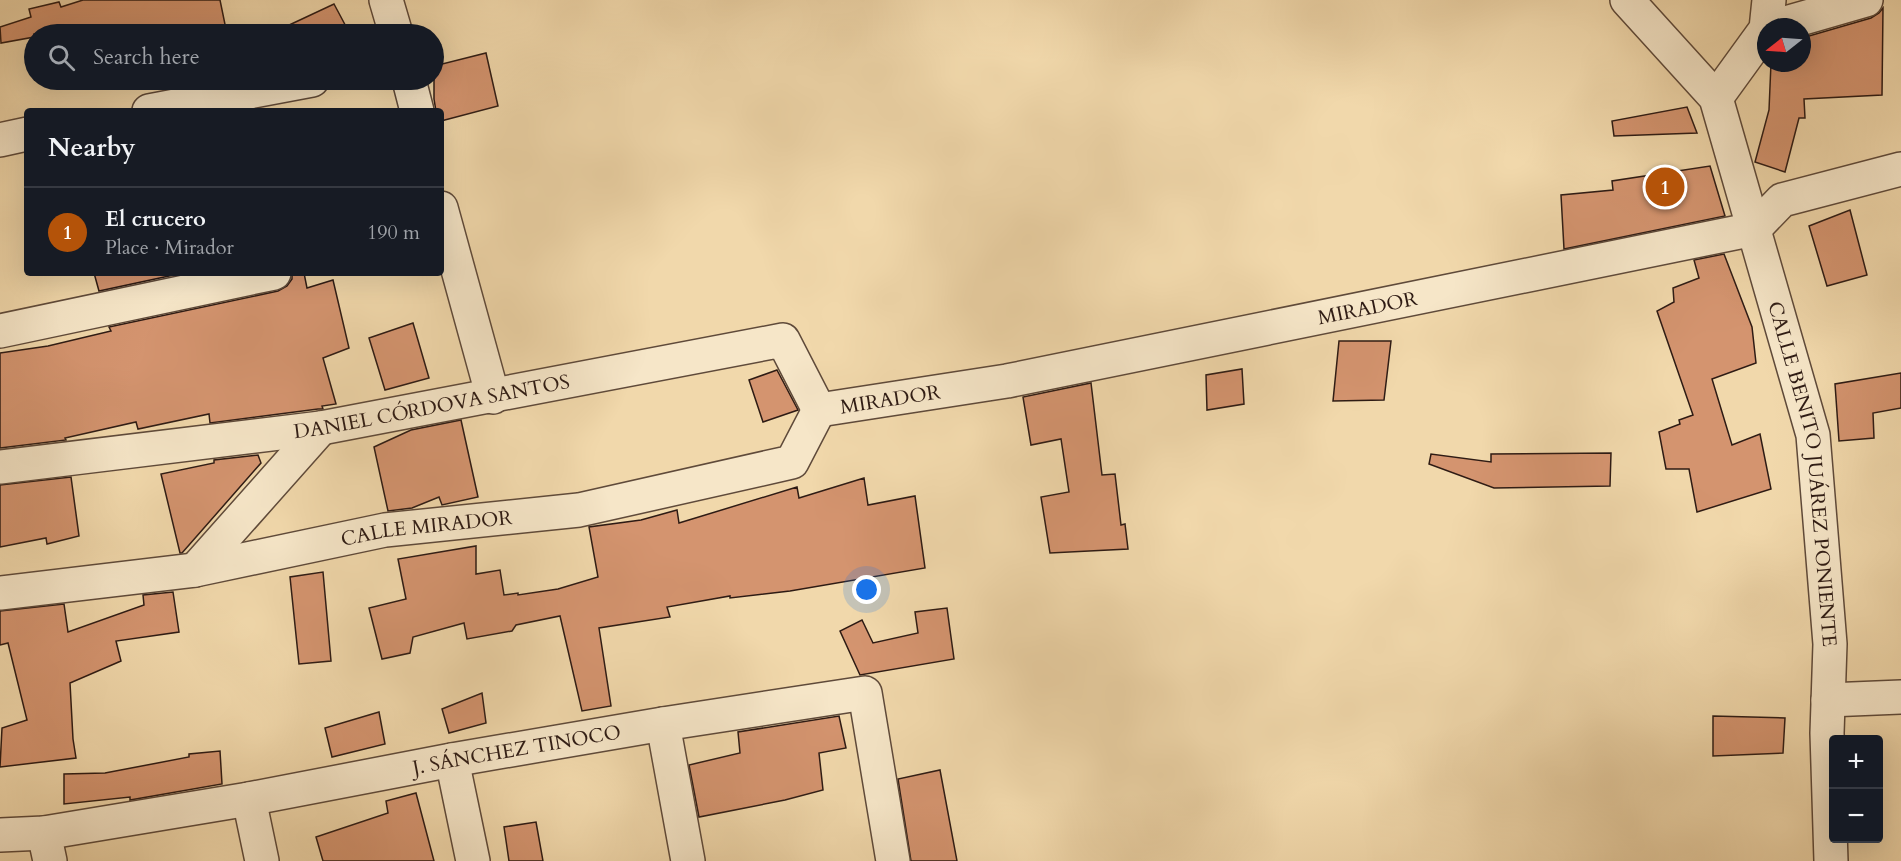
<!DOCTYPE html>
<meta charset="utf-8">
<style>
:root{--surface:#171b24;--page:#242831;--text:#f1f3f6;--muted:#9ea1a6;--line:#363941;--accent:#b45309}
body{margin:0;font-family:Cardo,serif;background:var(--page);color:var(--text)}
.controls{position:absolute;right:18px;bottom:18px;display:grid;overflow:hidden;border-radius:6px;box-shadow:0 6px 24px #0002}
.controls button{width:54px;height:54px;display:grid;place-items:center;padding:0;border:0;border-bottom:2px solid var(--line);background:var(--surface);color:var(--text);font:30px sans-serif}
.compass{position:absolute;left:1757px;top:18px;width:54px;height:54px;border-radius:50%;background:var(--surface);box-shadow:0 6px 24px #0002;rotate:253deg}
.you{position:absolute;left:867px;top:590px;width:21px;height:21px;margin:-15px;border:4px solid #fff;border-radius:50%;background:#1a73e8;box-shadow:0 0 0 9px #1a73e833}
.badge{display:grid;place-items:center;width:39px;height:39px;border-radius:50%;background:var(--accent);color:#fff;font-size:20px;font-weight:700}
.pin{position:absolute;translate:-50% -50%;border:3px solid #fff;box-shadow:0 2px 6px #0006}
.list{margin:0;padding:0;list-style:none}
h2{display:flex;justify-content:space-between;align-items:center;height:78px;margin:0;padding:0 24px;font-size:26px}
h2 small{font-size:20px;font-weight:400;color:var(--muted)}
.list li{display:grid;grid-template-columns:39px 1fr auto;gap:18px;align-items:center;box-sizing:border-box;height:90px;padding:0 24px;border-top:2px solid var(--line)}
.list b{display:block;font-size:22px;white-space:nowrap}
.list p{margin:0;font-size:20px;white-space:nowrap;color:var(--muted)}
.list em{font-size:20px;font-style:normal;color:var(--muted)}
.icon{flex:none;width:33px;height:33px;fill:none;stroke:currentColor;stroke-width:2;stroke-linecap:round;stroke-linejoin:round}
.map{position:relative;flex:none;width:1901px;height:861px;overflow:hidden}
.search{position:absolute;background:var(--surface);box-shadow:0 6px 24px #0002;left:24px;top:24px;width:420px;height:66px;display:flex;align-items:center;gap:15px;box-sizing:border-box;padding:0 21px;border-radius:33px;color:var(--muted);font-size:22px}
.panel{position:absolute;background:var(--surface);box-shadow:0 6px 24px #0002;left:24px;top:108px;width:420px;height:168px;border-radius:6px}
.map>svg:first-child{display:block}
.building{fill:#d4946f;stroke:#2e1b14;stroke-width:1.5}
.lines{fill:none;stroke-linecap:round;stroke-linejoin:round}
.minor-casing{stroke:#5f4a3a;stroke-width:36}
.minor{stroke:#f6e6c8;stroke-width:33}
.labels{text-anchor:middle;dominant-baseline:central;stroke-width:5;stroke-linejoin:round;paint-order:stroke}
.street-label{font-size:20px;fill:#2e1b14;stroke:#f6e6c8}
</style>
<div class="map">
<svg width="1901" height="861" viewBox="0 0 1901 861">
<rect width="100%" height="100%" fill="#f1d8ab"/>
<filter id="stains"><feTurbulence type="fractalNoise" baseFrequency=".00333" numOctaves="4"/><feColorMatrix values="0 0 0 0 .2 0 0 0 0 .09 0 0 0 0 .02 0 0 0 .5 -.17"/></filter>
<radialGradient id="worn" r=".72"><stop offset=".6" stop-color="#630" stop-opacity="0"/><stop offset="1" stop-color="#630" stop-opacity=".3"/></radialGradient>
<!-- building -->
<g class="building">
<path d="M 83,0 L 220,0 L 227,34 L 79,34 L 78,29 L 49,34 L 34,34 L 34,37 L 1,43 L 0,27 L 31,17 L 29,9 L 59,2 L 61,7 Z"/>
<path d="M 334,4 L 350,34 L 270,34 Z"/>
<path d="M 1883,8 L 1882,95 L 1804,99 L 1805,118 L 1799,118 L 1785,172 L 1755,162 L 1769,110 L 1771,63 L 1802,63 L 1802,38 L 1871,18 L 1879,13 Z"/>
<path d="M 486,53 L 498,106 L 441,121 L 441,111 L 436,111 L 434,99 L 434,66 Z"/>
<path d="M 1687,107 L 1697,133 L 1614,136 L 1612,121 Z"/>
<path d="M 1710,166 L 1725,216 L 1564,249 L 1561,195 L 1613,190 L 1612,181 Z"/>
<path d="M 1850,210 L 1867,275 L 1827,286 L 1809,226 Z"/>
<path d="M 1724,254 L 1752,327 L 1756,363 L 1712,379 L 1732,445 L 1760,434 L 1771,489 L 1697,512 L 1689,469 L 1666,469 L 1659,432 L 1680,424 L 1679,420 L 1693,415 L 1657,311 L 1674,302 L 1673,288 L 1699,278 L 1694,260 Z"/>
<path d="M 94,273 L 183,273 L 99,291 Z"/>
<path d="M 292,273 L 304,273 L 307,288 L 333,280 L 349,348 L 323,358 L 336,404 L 322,406 L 323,409 L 318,409 L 210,423 L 209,414 L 138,429 L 136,422 L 65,438 L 66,440 L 0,448 L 0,353 L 48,346 L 111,331 L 109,327 L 278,291 L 287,286 L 292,279 Z"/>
<path d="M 413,323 L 429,378 L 385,390 L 369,338 Z"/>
<path d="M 1339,341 L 1391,341 L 1384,400 L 1333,401 Z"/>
<path d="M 1242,369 L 1244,404 L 1207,410 L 1206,375 Z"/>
<path d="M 777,370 L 798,410 L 763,422 L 749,380 Z"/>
<path d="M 1901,373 L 1901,408 L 1873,413 L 1874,438 L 1839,441 L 1835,384 Z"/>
<path d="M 1091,383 L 1102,475 L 1115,474 L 1121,525 L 1125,524 L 1128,549 L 1050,553 L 1041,497 L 1069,492 L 1061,439 L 1031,445 L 1023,397 Z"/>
<path d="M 461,420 L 478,497 L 442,505 L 439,497 L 412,508 L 388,511 L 374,447 L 411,430 Z"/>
<path d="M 1611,453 L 1610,486 L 1494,488 L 1429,464 L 1431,454 L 1491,462 L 1491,454 Z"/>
<path d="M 258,455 L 261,463 L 182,553 L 180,553 L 161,474 L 214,463 L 214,460 Z"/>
<path d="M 71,477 L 79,536 L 47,544 L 46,538 L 0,547 L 0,485 Z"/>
<path d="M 864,478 L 868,505 L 915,496 L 925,568 L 790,591 L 730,598 L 730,596 L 667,607 L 670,617 L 599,628 L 611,706 L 582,711 L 560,616 L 516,625 L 512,631 L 467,639 L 464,623 L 413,637 L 410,653 L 382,659 L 369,608 L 406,599 L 398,559 L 476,546 L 476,574 L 500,570 L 504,595 L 518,593 L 518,595 L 558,589 L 598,577 L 589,527 L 641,520 L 677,510 L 679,523 L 797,487 L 799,498 Z"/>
<path d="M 323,572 L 331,661 L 299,664 L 290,577 Z"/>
<path d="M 173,592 L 179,632 L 116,641 L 121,661 L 70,683 L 73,739 L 76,758 L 0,767 L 2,728 L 27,720 L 8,643 L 0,645 L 0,611 L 64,604 L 68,632 L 144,605 L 143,595 Z"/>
<path d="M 947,608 L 954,659 L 860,675 L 840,631 L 862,620 L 873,643 L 918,633 L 915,612 Z"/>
<path d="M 482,693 L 486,723 L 449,733 L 442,709 Z"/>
<path d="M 379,712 L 385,744 L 332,757 L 325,728 Z"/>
<path d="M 839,716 L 846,748 L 819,753 L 823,790 L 785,800 L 699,817 L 689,765 L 740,753 L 738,732 Z"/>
<path d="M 1713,716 L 1785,718 L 1783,753 L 1713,756 Z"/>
<path d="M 220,751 L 222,784 L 130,800 L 130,797 L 64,804 L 64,774 L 105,773 L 189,757 L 189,754 Z"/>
<path d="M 940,770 L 957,861 L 911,861 L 898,779 Z"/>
<path d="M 416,793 L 434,861 L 323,861 L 316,837 L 388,813 L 386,801 Z"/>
<path d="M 536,822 L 543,861 L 509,861 L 504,827 Z"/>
</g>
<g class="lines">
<!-- minor casing -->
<g class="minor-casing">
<g id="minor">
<path d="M 386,0 L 396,34"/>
<path id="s1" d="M 1627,0 L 1716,98 L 1813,435 L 1830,644 L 1827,733 L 1831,861"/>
<path d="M 1772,27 L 1866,0"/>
<path d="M 409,80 L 417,111"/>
<path d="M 1716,98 L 1766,29 L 1769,0"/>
<path d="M 149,111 L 312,80"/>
<path d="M 0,140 L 27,134"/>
<path d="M 441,208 L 493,397"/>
<path d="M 0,331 L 274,273"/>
<path id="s2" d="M 819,410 L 1007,381 L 1754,229 L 1782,200 L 1901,169"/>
<path id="s3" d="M 0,467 L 321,428 L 783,340 L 819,410"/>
<path d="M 195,570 L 321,428"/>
<path id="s4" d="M 0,593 L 195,570 L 385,530 L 579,510 L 792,462 L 819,410"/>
<path d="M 1828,700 L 1901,697"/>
<path d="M 663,724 L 688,861"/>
<path d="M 452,760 L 473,861"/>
<path d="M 249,799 L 262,861"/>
<path d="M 44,833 L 50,861"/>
<path id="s5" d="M 0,835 L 44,833 L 249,799 L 452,760 L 663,724 L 865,693 L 893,861"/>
</g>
</g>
<!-- minor -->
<use href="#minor" class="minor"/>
</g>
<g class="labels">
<!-- street labels -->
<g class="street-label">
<text stroke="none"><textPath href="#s2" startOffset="558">MIRADOR</textPath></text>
<text stroke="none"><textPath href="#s2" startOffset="72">MIRADOR</textPath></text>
<text stroke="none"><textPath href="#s3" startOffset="436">DANIEL CÓRDOVA SANTOS</textPath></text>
<text stroke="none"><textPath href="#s1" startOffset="520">CALLE BENITO JUÁREZ PONIENTE</textPath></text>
<text stroke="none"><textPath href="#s4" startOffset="432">CALLE MIRADOR</textPath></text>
<text stroke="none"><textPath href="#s5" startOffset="524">J. SÁNCHEZ TINOCO</textPath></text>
</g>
</g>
<rect width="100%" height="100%" filter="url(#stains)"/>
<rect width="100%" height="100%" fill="url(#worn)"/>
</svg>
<div class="controls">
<button>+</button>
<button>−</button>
</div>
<svg class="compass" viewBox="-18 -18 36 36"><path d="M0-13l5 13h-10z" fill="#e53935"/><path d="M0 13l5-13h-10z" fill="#9ea1a6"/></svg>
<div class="you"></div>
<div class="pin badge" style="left:1665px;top:187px">1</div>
<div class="search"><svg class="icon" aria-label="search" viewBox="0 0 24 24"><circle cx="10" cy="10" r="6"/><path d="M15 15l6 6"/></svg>Search here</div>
<section class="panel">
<h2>Nearby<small></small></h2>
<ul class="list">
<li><span class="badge">1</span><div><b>El crucero</b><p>Place · Mirador</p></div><em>190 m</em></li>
</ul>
</section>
</div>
